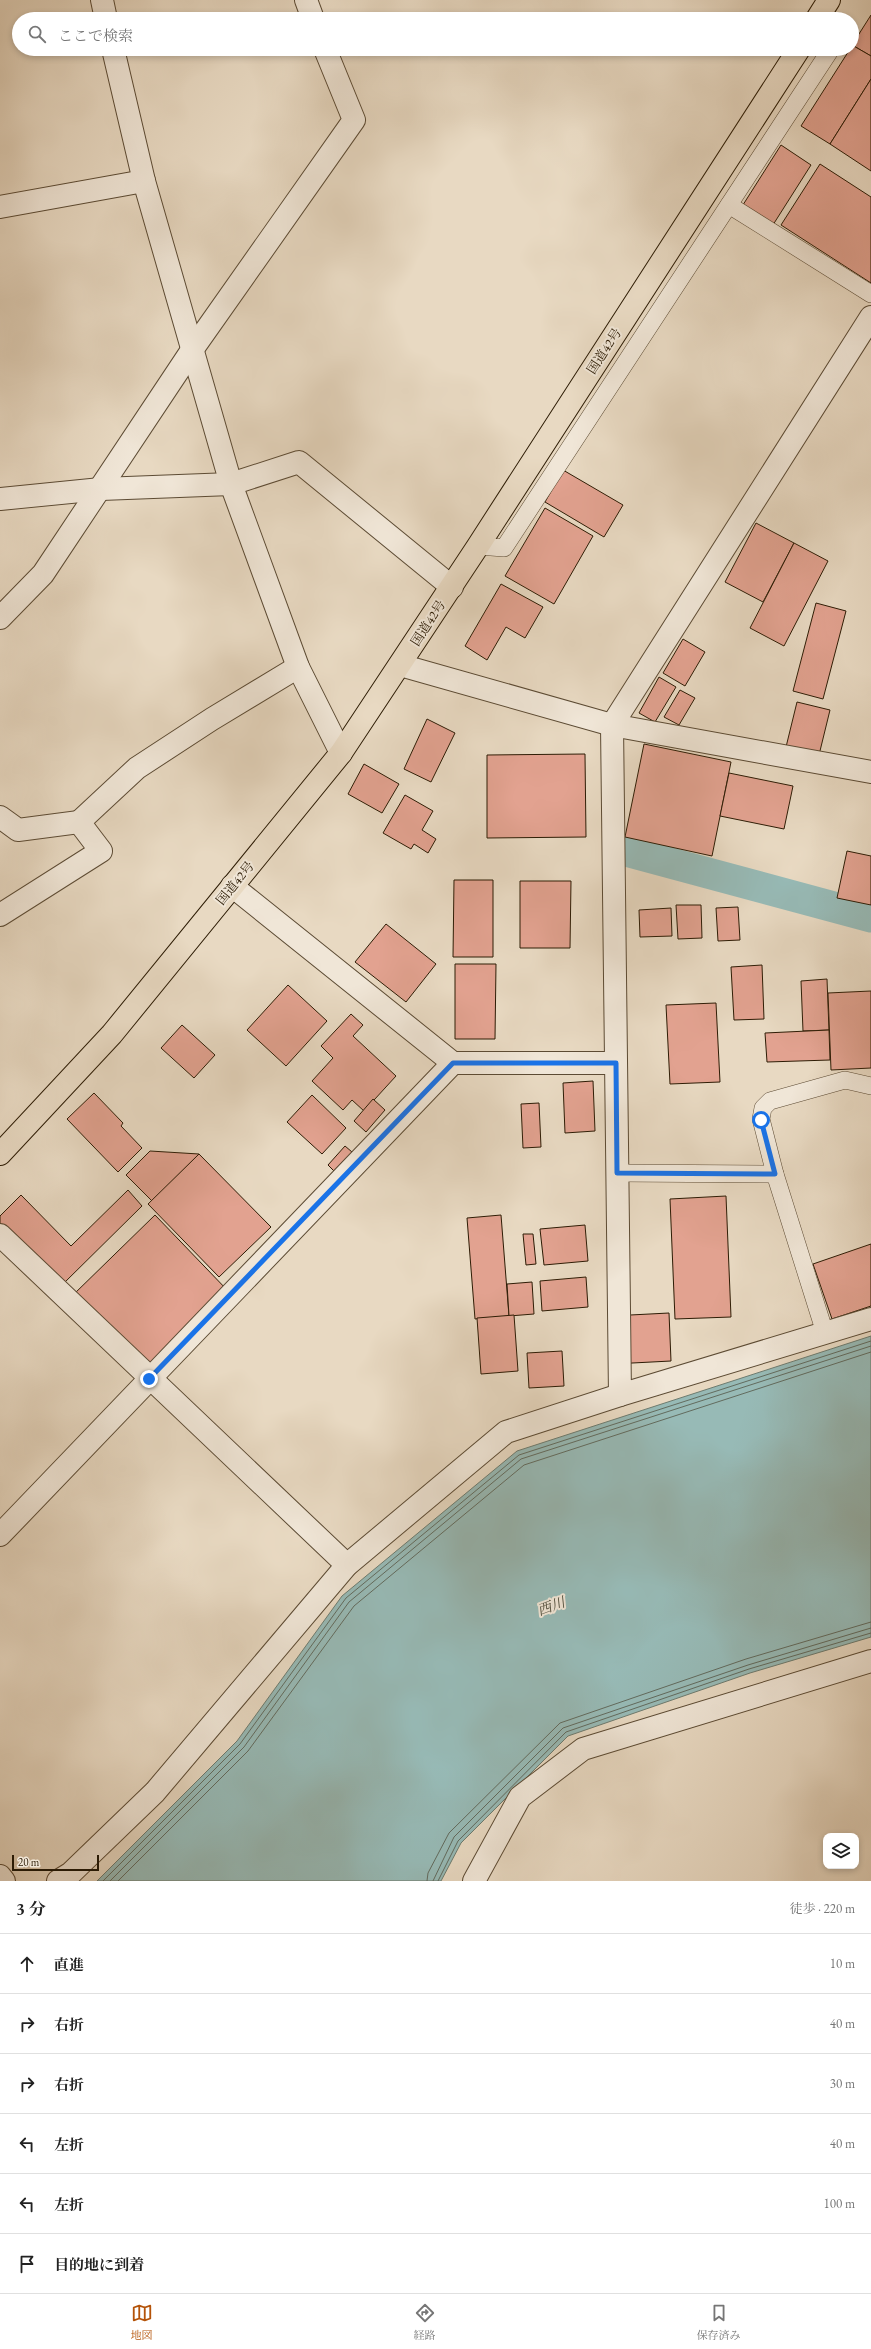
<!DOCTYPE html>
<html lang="ja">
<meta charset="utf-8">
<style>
:root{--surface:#fff;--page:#f2f2f2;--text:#222;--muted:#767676;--line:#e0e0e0;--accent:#b45309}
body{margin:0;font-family:"EB Garamond","Noto Serif JP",serif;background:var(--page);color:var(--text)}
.controls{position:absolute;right:12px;bottom:12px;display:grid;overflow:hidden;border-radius:8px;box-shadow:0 2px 6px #0003}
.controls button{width:36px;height:36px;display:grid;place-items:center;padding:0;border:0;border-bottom:1px solid var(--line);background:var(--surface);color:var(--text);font:20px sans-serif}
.scale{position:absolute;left:12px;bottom:10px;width:87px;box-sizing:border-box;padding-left:4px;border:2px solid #2d1c05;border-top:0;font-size:11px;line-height:14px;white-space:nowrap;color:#2d1c05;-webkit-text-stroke:3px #f0e6d7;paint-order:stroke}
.stop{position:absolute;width:12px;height:12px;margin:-9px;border:3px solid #1a73e8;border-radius:50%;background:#fff}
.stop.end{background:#1a73e8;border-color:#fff;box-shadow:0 1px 4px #0008}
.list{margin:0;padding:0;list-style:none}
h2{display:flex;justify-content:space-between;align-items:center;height:52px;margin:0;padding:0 16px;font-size:17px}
h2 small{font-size:13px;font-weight:400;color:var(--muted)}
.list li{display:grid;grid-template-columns:26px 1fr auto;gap:12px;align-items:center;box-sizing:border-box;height:60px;padding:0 16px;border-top:1px solid var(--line)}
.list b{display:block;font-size:15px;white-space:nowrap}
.list em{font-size:13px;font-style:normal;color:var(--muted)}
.icon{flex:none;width:22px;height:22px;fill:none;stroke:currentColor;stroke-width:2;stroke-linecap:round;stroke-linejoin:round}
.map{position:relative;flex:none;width:871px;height:1881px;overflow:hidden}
.search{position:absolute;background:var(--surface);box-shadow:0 2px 6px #0003;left:12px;right:12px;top:12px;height:44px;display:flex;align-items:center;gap:10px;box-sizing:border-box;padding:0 14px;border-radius:22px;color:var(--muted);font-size:15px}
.sheet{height:412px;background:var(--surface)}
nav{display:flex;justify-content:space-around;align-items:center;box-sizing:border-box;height:56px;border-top:1px solid var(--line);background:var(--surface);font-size:11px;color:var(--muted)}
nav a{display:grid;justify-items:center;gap:2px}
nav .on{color:var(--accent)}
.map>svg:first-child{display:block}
.water{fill:#97bab6;stroke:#6d7b6f}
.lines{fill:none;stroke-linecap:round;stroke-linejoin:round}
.shore{stroke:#626b5e;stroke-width:1}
.canal{stroke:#97bab6;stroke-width:31}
.building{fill:#e2a290;stroke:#2d1c05}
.lane-casing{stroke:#5c4b34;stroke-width:18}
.street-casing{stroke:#5c4b34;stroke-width:24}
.highway-casing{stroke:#2d1c05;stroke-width:24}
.lane{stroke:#f0e6d7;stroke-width:17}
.street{stroke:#f0e6d7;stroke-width:22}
.highway{stroke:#e8d9c2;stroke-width:22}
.route{stroke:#1a73e8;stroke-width:5}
.labels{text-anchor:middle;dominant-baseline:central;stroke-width:4;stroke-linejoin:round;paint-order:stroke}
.street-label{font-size:13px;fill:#2d1c05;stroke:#f0e6d7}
.water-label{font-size:14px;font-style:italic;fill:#4d4b3a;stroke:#f0e6d7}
</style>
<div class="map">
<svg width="871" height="1881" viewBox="0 0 871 1881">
<rect width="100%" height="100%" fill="#e8d9c2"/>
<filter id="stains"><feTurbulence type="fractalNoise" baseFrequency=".005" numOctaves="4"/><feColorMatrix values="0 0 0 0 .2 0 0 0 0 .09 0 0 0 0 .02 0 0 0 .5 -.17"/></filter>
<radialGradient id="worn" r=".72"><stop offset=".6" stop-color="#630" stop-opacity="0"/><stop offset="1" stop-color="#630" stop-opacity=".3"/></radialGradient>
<!-- water -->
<path class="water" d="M 871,1336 L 871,1637 L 750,1673 L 568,1736 L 461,1843 L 441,1881 L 97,1881 L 237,1741 L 342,1596 L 517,1451 Z"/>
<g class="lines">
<!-- shore -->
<g class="shore">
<path d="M 103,1881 L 240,1744 L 346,1598 L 519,1455 L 871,1341"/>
<path d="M 110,1881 L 244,1747 L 349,1602 L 521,1459 L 871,1346"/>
<path d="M 118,1881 L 248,1751 L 354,1606 L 524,1465 L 871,1352"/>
<path d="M 427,1881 L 428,1873 L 449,1833 L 560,1723 L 746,1659 L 871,1622"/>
<path d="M 433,1881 L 454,1837 L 563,1728 L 748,1665 L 871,1628"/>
<path d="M 438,1881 L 458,1841 L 566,1732 L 749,1669 L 871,1633"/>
</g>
<!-- canal -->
<path class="canal" d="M 626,851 L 871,917"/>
</g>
<!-- building -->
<g class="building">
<path d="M 871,15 L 871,56 L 852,45 Z"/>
<path d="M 852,45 L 871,56 L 871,79 L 830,144 L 801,126 L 850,49 L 852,49 Z"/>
<path d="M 871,79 L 871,171 L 830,144 Z"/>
<path d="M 781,145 L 811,165 L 771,228 L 741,208 Z"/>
<path d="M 820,164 L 871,197 L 871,283 L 781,225 Z"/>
<path d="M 563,470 L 623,505 L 604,537 L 545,502 Z"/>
<path d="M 545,508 L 593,536 L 554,604 L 505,576 Z"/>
<path d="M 756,523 L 794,543 L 763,602 L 725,582 Z"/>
<path d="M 794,543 L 828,561 L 784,646 L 750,628 Z"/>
<path d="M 501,584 L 543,607 L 525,638 L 506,627 L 487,660 L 465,646 Z"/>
<path d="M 816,603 L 846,611 L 823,699 L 793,691 Z"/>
<path d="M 683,639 L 705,652 L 685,686 L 663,673 Z"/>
<path d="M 659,677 L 676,687 L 655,722 L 639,713 Z"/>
<path d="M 680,690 L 695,698 L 679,725 L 664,717 Z"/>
<path d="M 797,702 L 830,710 L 819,755 L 786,747 Z"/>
<path d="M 427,719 L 455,733 L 431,782 L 404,769 Z"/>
<path d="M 644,744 L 731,762 L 712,856 L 625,837 Z"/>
<path d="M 585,754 L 586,837 L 487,838 L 487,755 Z"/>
<path d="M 364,764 L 399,784 L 382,813 L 348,794 Z"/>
<path d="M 729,773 L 793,786 L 784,829 L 720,816 Z"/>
<path d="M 405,795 L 433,811 L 422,830 L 436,839 L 428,853 L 414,844 L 411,849 L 383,833 Z"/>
<path d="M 847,851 L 871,856 L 871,905 L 837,898 Z"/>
<path d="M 454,880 L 493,880 L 493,957 L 453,957 Z"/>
<path d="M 520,881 L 571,881 L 570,948 L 520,948 Z"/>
<path d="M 676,905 L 701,905 L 702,938 L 678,939 Z"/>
<path d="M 738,907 L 740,940 L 718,941 L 716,908 Z"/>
<path d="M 671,908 L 672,936 L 640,937 L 639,910 Z"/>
<path d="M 386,924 L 436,964 L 406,1002 L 355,962 Z"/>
<path d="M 455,964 L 496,964 L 495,1039 L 455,1039 Z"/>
<path d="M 762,965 L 764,1019 L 734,1020 L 731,967 Z"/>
<path d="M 827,979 L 829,1030 L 803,1031 L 801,981 Z"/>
<path d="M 288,985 L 327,1021 L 286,1066 L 247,1030 Z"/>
<path d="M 871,991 L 871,1068 L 831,1070 L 828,993 Z"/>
<path d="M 716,1003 L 720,1082 L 670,1084 L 666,1005 Z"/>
<path d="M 351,1014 L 363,1025 L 353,1036 L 396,1076 L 364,1111 L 352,1100 L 343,1110 L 312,1081 L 333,1058 L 321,1046 Z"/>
<path d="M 182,1025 L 215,1055 L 194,1078 L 161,1048 Z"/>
<path d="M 829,1030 L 830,1060 L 767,1062 L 765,1033 Z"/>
<path d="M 593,1081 L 595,1131 L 565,1133 L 563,1083 Z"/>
<path d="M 94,1093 L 123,1123 L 121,1126 L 142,1148 L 118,1172 L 67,1119 Z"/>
<path d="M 312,1095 L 346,1128 L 322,1154 L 287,1122 Z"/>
<path d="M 373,1099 L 385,1110 L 366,1132 L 354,1121 Z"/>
<path d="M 539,1103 L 541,1147 L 523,1148 L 521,1104 Z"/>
<path d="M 345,1146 L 352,1152 L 334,1171 L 328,1165 Z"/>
<path d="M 150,1151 L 199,1154 L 152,1201 L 126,1175 Z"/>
<path d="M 199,1154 L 271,1227 L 219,1277 L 148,1204 Z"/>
<path d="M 128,1190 L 142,1206 L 61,1286 L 0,1224 L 0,1216 L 21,1195 L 71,1246 Z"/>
<path d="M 726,1196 L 731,1317 L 675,1319 L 670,1199 Z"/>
<path d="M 155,1215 L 229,1292 L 147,1373 L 72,1296 Z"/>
<path d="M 501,1215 L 509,1316 L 475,1319 L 467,1218 Z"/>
<path d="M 585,1225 L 588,1261 L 544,1265 L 540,1229 Z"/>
<path d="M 523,1234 L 533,1234 L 536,1264 L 526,1265 Z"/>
<path d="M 871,1244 L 871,1306 L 832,1319 L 813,1264 Z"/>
<path d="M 586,1277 L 588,1307 L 542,1311 L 540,1281 Z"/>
<path d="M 532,1282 L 534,1314 L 509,1316 L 507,1284 Z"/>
<path d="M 669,1313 L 671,1361 L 613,1364 L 611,1316 Z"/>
<path d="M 514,1315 L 518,1371 L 481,1374 L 477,1318 Z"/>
<path d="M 562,1351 L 564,1386 L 529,1388 L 527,1353 Z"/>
</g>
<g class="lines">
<!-- lane casing -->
<g class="lane-casing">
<g id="lane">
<path d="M 729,205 L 871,294"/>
<path d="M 478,546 L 504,548 L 831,49"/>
<path d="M 617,1173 L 775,1174"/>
<path d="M 825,1333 L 775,1174 L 761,1119 L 763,1108 L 770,1101 L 845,1080 L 871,1086"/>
</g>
</g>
<!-- street casing -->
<g class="street-casing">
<g id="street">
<path d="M 102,0 L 106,19"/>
<path d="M 306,0 L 313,19"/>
<path d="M 113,49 L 144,181 L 231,484 L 298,667 L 341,753"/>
<path d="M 0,207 L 144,181"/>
<path d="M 871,317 L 612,725 L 620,1395 L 871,1319"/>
<path d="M 0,499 L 101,489 L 231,484 L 299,462 L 452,587"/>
<path d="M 0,618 L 43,574 L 192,350 L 354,120 L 325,49"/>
<path d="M 400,665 L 612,725 L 871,772"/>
<path d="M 0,817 L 18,830 L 79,822"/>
<path d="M 232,886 L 453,1063 L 616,1063"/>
<path d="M 0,915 L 101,851 L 79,822 L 137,768 L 212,719 L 298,667"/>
<path d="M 0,1235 L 347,1565"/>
<path d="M 0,1535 L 453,1063"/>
<path d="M 0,1876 L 4,1881"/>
<path d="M 58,1881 L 71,1873 L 155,1792 L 347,1565 L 506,1432 L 620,1395"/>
<path d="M 474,1881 L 520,1797 L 583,1749 L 871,1661"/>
</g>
</g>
<!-- highway casing -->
<g class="highway-casing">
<g id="highway">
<path d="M 817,19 L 829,0"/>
<path d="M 0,1154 L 112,1034 L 341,753 L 478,546 L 799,49"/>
</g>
</g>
<!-- lane -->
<use href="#lane" class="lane"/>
<!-- street -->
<use href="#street" class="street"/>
<!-- highway -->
<use href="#highway" class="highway"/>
</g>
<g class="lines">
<!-- route -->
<path class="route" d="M 149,1379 L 453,1063 L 616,1063 L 617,1173 L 775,1174 L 761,1120"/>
</g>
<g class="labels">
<!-- street labels -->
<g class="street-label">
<text transform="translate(604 351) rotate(-57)">国道42号</text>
<text transform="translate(428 623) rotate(-57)">国道42号</text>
<text transform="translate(235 883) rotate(-51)">国道42号</text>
</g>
<!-- water labels -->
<g class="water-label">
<text transform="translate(551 1606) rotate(-20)">西川</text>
</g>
</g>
<rect width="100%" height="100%" filter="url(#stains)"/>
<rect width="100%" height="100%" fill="url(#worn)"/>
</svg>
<div class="controls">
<button><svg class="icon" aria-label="layers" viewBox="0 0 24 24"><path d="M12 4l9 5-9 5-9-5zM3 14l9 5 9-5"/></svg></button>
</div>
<div class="scale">20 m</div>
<div class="stop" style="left:761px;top:1120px"></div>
<div class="stop end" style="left:149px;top:1379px"></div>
<div class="search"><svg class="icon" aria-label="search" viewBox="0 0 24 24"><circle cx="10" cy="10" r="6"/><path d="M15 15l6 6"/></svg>ここで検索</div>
</div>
<section class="sheet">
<h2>3 分<small>徒歩 · 220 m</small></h2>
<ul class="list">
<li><svg class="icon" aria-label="ahead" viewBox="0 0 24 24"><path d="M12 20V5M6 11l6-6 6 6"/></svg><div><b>直進</b></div><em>10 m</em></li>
<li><svg class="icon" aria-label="right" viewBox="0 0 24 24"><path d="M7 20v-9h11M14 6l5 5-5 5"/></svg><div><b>右折</b></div><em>40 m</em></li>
<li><svg class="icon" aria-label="right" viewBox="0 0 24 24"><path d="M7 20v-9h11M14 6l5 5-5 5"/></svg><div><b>右折</b></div><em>30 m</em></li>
<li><svg class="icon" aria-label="left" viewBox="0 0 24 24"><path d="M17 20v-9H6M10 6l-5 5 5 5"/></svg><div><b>左折</b></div><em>40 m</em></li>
<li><svg class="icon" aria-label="left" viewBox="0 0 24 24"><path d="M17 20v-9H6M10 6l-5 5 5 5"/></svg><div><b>左折</b></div><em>100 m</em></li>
<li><svg class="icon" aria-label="arrive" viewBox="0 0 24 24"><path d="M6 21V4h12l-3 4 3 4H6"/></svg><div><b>目的地に到着</b></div></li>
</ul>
</section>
<nav>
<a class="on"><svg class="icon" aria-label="map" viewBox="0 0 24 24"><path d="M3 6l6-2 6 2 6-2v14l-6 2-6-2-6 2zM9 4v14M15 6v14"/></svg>地図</a>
<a><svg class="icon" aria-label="directions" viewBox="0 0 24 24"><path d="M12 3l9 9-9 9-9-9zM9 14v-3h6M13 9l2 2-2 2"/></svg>経路</a>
<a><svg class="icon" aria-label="saved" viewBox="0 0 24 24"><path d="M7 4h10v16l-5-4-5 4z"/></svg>保存済み</a>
</nav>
